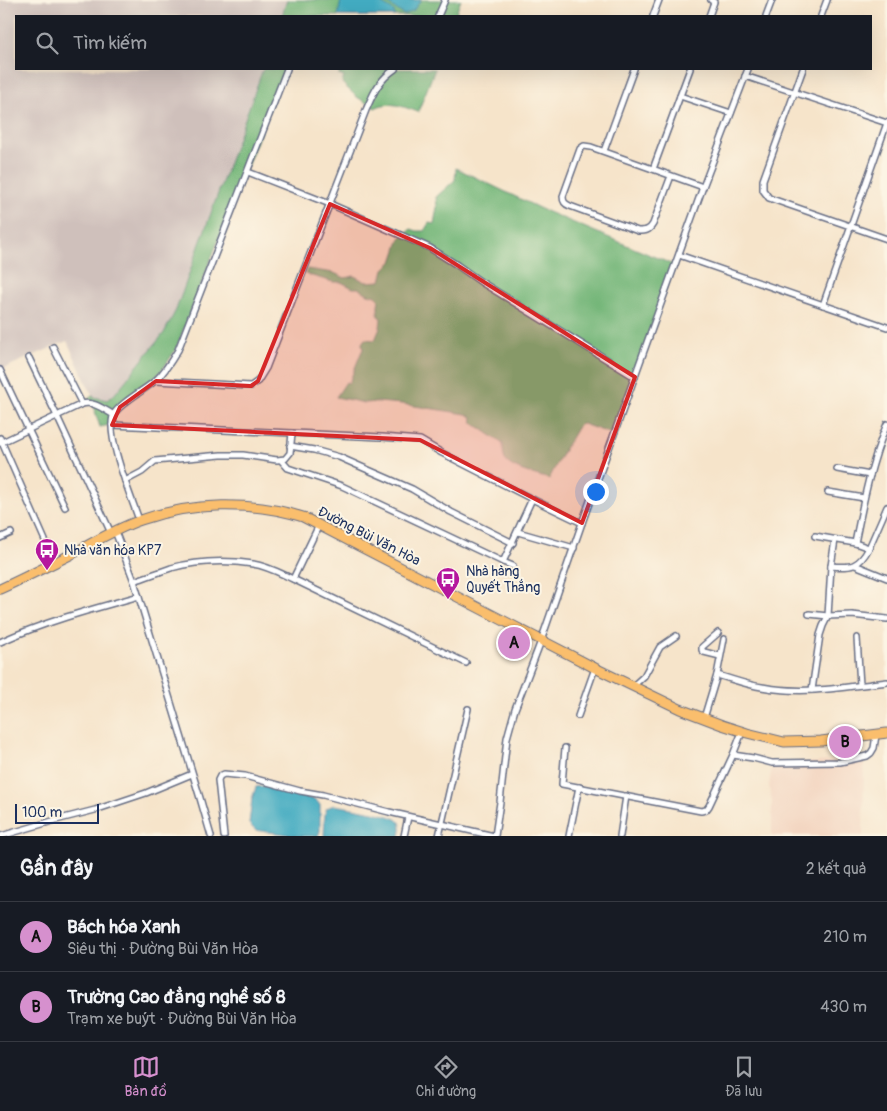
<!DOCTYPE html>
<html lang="vi">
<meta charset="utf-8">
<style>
:root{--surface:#171b24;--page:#20242c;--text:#f1f3f6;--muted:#9ea1a6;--line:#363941;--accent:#d690ce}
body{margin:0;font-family:Pangolin,sans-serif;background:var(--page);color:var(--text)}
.scale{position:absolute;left:15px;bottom:12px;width:84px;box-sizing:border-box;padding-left:5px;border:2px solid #1b2f5e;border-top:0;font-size:14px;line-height:18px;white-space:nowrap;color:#1b2f5e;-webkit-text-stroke:4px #fcf5e5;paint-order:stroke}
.you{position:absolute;left:595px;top:491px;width:18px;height:18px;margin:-12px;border:4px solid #fff;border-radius:50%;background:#1a73e8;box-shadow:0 0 0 8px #1a73e833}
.badge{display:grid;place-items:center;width:32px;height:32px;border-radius:50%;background:var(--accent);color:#111;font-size:16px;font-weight:700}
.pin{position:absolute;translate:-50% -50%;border:2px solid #fff;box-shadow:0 1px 5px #0006}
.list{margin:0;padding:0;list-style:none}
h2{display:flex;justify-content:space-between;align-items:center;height:65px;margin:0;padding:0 20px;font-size:21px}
h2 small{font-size:16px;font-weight:400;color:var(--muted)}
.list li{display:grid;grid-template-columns:32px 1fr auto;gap:15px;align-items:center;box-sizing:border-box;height:70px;padding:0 20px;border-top:1px solid var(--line)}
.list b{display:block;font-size:19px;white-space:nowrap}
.list p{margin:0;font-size:16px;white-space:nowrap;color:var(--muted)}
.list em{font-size:16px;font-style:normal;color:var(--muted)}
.icon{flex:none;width:28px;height:28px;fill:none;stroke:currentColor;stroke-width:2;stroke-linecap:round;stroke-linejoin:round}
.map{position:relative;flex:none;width:887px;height:836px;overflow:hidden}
.search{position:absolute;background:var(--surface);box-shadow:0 5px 20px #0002;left:15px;right:15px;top:15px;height:55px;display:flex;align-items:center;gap:12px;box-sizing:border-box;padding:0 18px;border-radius:0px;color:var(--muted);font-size:19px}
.sheet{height:205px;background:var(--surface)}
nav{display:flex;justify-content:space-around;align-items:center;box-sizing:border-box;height:70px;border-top:1px solid var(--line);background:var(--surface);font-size:14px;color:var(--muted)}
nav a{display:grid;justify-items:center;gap:2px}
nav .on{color:var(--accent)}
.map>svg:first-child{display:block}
.built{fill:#f3d4bf}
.industrial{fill:#cfc0bb}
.forest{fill:#73b678;stroke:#47726b}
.water{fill:#42abc1;stroke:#2e6d90}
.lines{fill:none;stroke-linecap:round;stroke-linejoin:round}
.minor-casing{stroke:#686e84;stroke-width:8}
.primary-casing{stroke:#686e84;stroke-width:11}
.minor{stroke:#fff;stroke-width:5}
.primary{stroke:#fabe6d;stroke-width:9}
.marked{fill:#d62828;fill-opacity:0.2;stroke:#d62828;stroke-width:4;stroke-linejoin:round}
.labels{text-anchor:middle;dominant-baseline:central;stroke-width:4;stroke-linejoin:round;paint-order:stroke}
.street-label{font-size:14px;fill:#1b2f5e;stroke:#fcf5e5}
.poi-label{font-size:14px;fill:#1b2f5e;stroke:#fcf5e5;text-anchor:start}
</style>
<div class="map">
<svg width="887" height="836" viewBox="0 0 887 836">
<rect width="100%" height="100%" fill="#fcf5e5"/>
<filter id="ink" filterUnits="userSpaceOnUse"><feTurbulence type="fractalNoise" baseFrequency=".02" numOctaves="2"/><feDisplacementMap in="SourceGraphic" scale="10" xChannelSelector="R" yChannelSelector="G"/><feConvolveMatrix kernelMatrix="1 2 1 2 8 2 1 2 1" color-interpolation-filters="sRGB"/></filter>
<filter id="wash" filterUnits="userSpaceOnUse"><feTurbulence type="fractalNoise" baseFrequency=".0096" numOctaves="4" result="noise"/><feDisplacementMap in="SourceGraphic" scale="20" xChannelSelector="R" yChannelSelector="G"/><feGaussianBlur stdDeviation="1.12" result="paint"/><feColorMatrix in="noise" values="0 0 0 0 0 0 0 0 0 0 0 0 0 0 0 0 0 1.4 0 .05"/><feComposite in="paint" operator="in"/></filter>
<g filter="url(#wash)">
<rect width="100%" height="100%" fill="#f6e4ca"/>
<!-- built -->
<path class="built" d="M 864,759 L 863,836 L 772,836 L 772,801 L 769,786 L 772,765 Z"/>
<!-- industrial -->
<path class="industrial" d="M 0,0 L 289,0 L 283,16 L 16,16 L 16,69 L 264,69 L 199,251 L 176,310 L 164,333 L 114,395 L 107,400 L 93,397 L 67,341 L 0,370 Z"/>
<!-- forest -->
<g class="forest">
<path d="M 287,0 L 461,0 L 455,16 L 282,16 Z"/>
<path d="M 263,69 L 285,69 L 176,349 L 163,369 L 154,379 L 119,406 L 110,425 L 100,427 L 95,411 L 95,402 L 88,400 L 92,395 L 94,397 L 107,400 L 114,395 L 164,333 L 176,310 Z"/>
<path d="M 340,69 L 435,69 L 418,112 C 404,107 389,100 375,108 L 357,97 L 342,83 L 344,77 L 339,75 Z"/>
<path d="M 456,168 L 541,209 L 674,265 L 612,434 L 580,423 L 564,450 L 549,479 C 537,475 512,470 505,460 C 503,456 503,449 503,444 L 473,423 L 472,417 L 466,414 L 402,404 L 378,402 L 365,403 L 336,397 L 346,382 L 349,383 L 361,353 L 363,349 L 362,343 L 365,339 L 375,340 L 380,328 L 381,318 L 378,316 L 378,305 L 379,299 L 376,296 L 368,294 L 358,288 L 353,288 L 341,282 L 333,282 L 305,274 L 307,269 L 334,273 L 345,278 L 354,276 L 366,282 L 381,281 L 384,269 L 392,262 L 400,238 L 411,229 L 417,231 L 424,231 L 429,223 L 434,224 L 437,207 L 436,197 L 455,180 Z"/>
</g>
<!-- water -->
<g class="water">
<path d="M 341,0 L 376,0 L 394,11 L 395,16 L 338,16 Z"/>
<path d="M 383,0 L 421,0 L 413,11 L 404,15 Z"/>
<path d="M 264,786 L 316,800 L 320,805 L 320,831 L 318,836 L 299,836 L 255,830 L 249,824 L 252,799 L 256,787 Z"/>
<path d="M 334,805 C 345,807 393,814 399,821 C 402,825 401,831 400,836 L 324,836 L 325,813 L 327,808 Z"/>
</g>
</g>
<g filter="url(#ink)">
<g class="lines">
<!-- minor casing -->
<g class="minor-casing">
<g id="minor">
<path d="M 438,16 L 445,0"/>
<path d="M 653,16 L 659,0"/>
<path d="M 709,16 L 714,2 L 711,0"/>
<path d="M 766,16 L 772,0"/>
<path d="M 821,16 L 827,0"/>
<path d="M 803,69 L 763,180 L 763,190 L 769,198 L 887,239"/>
<path d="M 745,76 L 887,123"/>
<path d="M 680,96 L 731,113"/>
<path d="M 604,151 L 634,69"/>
<path d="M 653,169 L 690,69"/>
<path d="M 248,172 L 330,204 L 430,248 L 457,265 L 481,282 L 635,377"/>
<path d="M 671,176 L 653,224 C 649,231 645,231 638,231 L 570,206 C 565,204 563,202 563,196 L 580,149 L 584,146 L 591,147 L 703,187"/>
<path d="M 679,255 L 887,327"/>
<path d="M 823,305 L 887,123"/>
<path d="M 53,347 L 82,404"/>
<path d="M 29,358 L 57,416 L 111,533"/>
<path d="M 0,370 L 65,507"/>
<path d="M 156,381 L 251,386 L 258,381 L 266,368 L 366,110 C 374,92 378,81 395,69"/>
<path d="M 112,425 L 382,437 L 420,440 L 442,453 L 532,499 L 582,523"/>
<path d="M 0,438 L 55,563"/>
<path d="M 0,443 L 82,404 C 94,401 103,409 114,415"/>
<path d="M 290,446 L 314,450 L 339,457 L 357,465 L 412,489 L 451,512 L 513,543"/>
<path d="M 281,460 L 288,468 L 342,486 L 503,562 L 532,499"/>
<path d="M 837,469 L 870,475"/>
<path d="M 125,481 L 142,472 L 155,461 L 221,455 L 243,455 L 277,460 L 285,459 L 290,453 L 292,433"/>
<path d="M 828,492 L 864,498"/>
<path d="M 139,520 C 132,499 104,433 114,414 C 121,402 145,390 156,380 C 165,372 172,360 178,350 L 287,69"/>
<path d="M 115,531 L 134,581 L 200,798 L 211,836"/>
<path d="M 518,532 L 574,548"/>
<path d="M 815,536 L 855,543 L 869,548 L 887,507"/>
<path d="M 0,538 L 11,533"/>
<path d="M 855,543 C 863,503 871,462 887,424"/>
<path d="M 503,562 L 513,566"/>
<path d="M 855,565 L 887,578"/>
<path d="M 831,566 C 851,568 859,567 869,548"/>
<path d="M 293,579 L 319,525"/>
<path d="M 134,581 C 146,577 159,572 171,568 C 197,561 226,560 253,564 C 267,566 280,573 293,579 L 466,663"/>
<path d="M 809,614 L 828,616 L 852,615 L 887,619"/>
<path d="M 718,633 L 702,647 L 702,650 L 704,652 L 720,656"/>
<path d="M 857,638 L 860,685"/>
<path d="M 0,642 C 44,622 92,609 139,596"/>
<path d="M 717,675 L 724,639"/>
<path d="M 633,686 L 644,676 L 660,647 L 676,636"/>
<path d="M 812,690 L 820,635 L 823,626 L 828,616 L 831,566 L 835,540"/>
<path d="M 578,716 L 595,668"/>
<path d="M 704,718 L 717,675 C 732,679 747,685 762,687 C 803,695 846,687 887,682"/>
<path d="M 565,748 L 562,784 L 701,811 L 706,810 L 709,806 L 733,755 L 742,732"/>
<path d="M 733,755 L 753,758 L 772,763 L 840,762 L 867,756 L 871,753 L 874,748 L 876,735"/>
<path d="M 1,836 L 56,820 L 95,810 L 146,793 L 192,774"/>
<path d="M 224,836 L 218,780 L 220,776 L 224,774 L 245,776 L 300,791 L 323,795 L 389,812 L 494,836"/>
<path d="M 404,836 L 408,817"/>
<path d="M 439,836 L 468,709"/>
<path d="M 495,836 L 500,802 L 507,738 L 515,709 L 541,641 L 582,523 L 703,187 L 748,69"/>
<path d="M 569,836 L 579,787"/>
<path d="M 620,836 L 626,796"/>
</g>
</g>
<!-- primary casing -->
<g class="primary-casing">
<path id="primary" d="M 0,589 C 24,578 48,566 72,554 C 94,542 117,528 141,520 C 192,502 251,501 303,517 L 595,668 L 680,709 L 722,725 L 747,733 L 784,742 L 821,741 L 887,733"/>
</g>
<!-- minor -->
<use href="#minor" class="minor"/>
<!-- primary -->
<use href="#primary" class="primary"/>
</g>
</g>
<!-- marked area -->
<path class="marked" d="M 330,204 L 430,248 L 635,377 L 582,523 L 420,440 L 112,425 L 120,407 L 156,381 L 251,386 L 258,381 Z"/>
<!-- icons -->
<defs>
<g id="bus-pin" transform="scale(1.25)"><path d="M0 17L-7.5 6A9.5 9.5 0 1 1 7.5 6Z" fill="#b5179e" stroke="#fcf5e5"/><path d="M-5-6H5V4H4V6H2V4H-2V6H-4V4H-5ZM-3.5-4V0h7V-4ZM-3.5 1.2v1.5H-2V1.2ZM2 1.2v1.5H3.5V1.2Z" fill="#fff"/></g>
</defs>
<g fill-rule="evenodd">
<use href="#bus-pin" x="47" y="550"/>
<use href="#bus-pin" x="448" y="579"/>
</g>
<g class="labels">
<!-- street labels -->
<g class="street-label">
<text transform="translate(369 536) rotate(27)">Đường Bùi Văn Hòa</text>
</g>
<!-- poi labels -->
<g class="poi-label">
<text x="64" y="550">Nhà văn hóa KP7</text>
<text x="466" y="571">Nhà hàng<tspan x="466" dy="16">Quyết Thắng</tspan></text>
</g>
</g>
</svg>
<div class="scale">100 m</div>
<div class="you"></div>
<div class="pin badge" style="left:514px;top:643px">A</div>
<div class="pin badge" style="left:845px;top:742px">B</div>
<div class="search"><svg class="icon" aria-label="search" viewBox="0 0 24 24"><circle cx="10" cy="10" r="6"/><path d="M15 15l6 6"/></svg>Tìm kiếm</div>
</div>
<section class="sheet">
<h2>Gần đây<small>2 kết quả</small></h2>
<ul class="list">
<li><span class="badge">A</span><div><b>Bách hóa Xanh</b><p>Siêu thị · Đường Bùi Văn Hòa</p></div><em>210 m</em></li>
<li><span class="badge">B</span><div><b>Trường Cao đẳng nghề số 8</b><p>Trạm xe buýt · Đường Bùi Văn Hòa</p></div><em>430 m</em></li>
</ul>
</section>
<nav>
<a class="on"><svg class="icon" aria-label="map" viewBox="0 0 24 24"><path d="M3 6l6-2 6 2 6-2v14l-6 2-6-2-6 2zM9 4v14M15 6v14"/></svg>Bản đồ</a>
<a><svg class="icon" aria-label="directions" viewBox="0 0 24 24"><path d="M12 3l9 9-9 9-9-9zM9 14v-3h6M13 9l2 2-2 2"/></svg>Chỉ đường</a>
<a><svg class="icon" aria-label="saved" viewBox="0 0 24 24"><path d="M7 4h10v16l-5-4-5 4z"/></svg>Đã lưu</a>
</nav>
